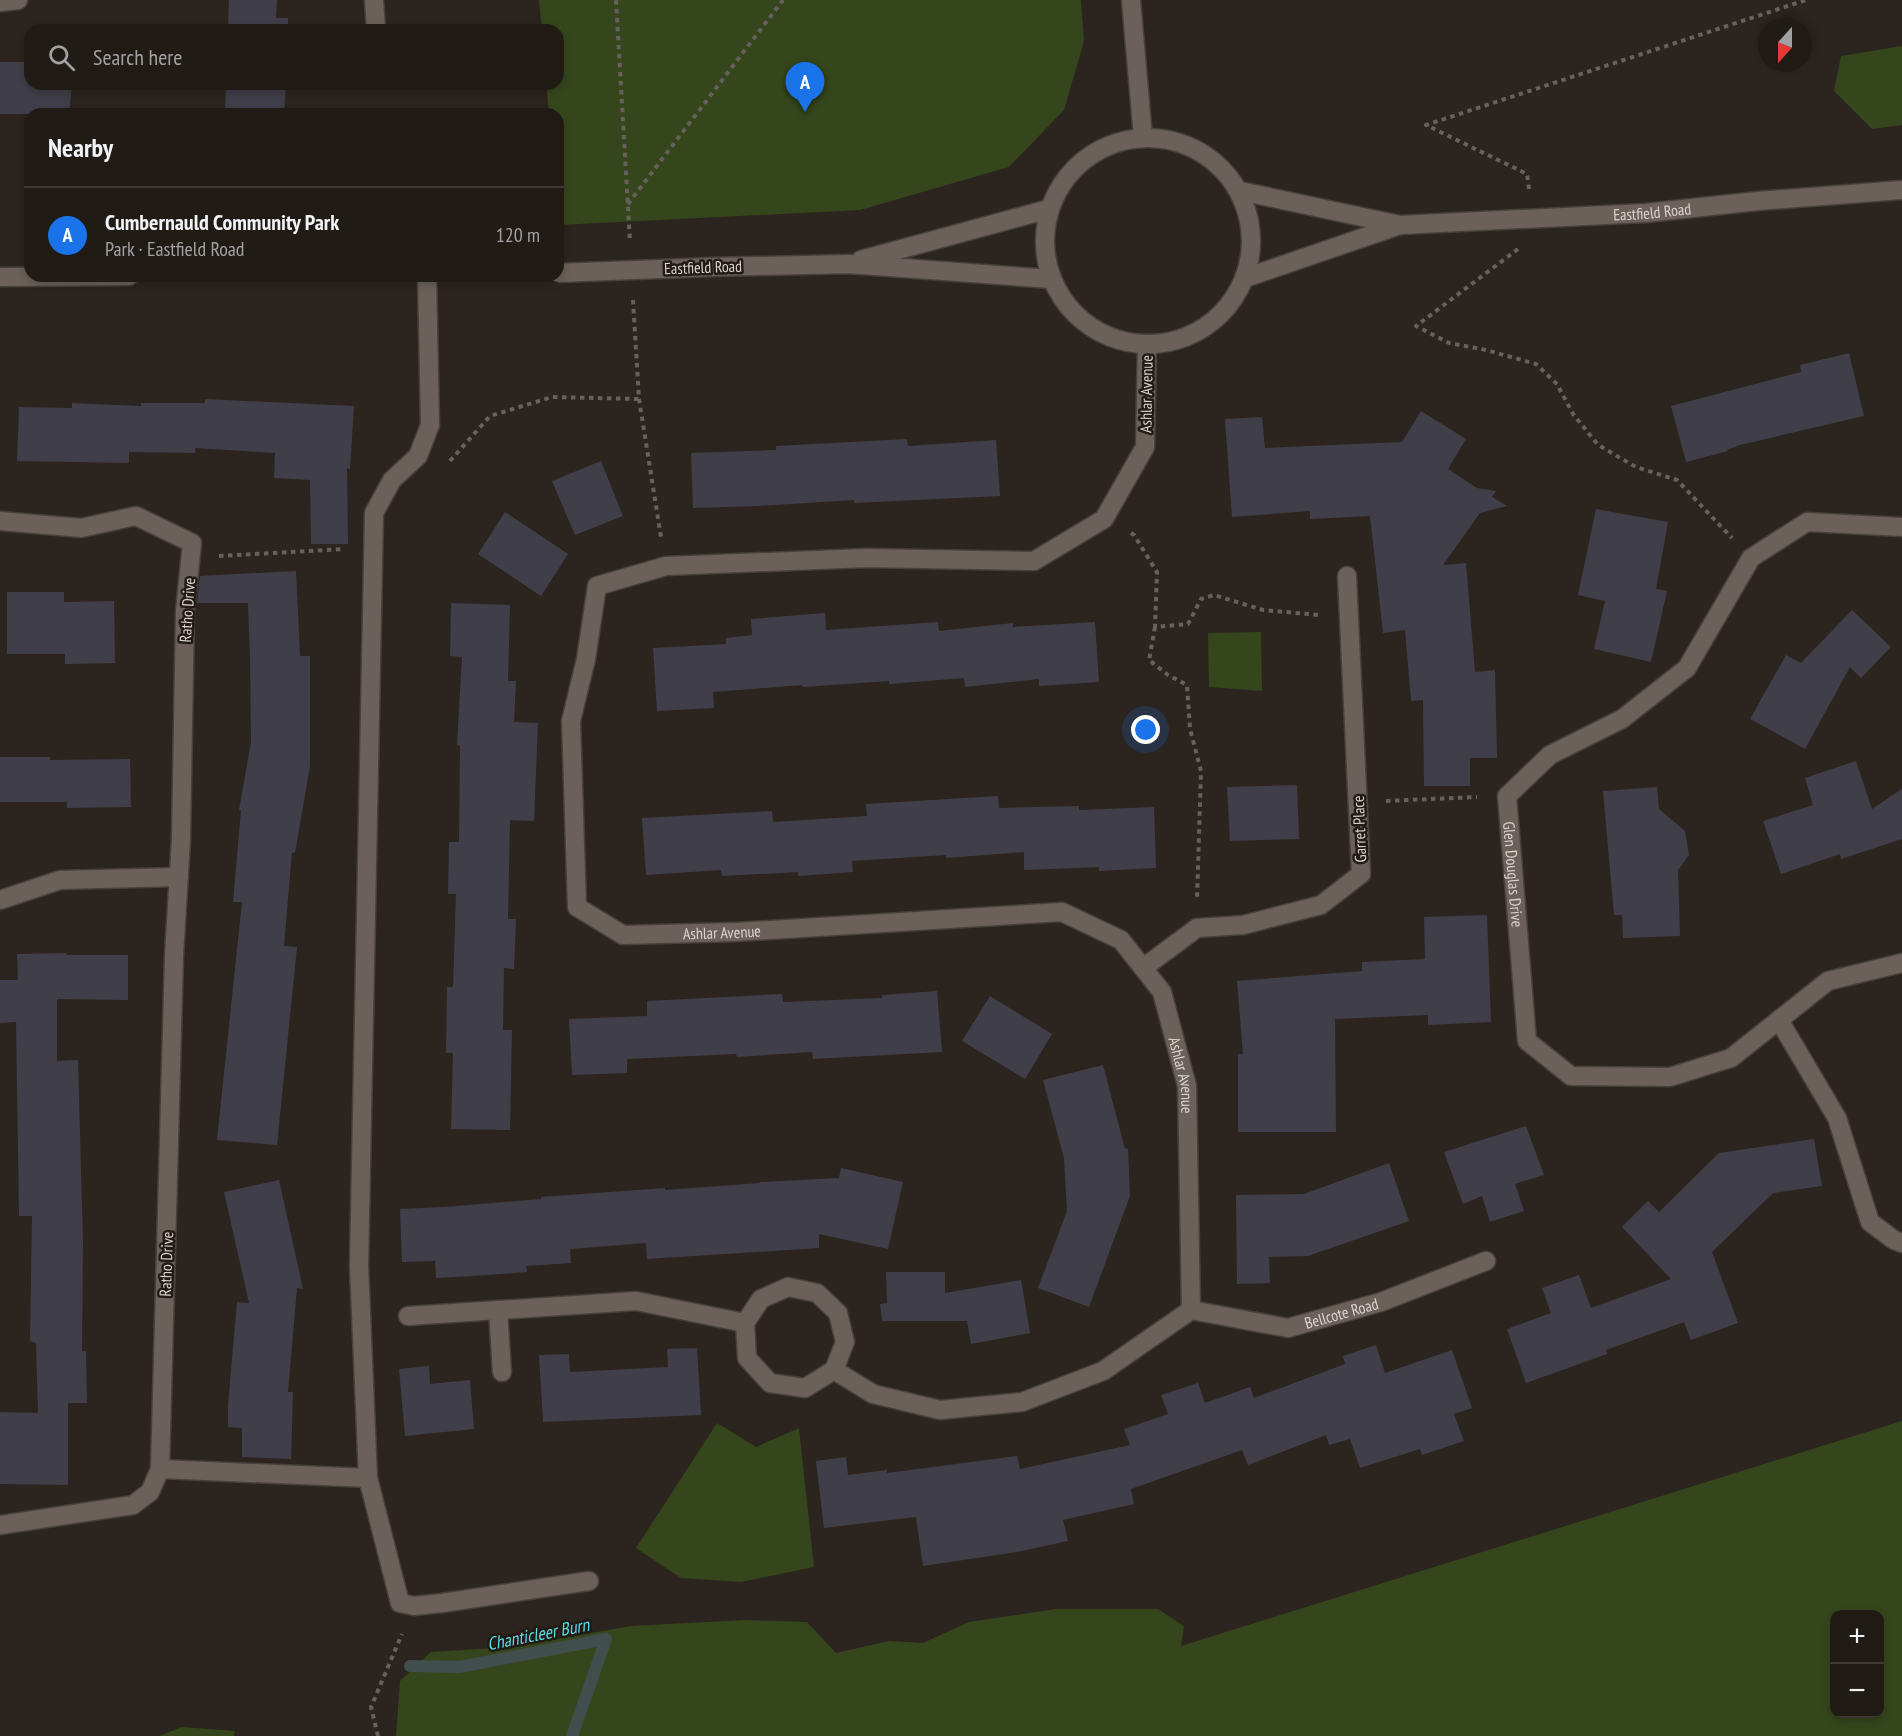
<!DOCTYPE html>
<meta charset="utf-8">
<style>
:root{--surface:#211b16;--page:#29241f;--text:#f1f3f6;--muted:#a2a1a1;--line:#3e3935;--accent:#1a73e8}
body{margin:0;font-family:"PT Sans Narrow",sans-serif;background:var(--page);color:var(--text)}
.controls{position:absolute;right:18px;bottom:18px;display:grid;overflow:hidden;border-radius:12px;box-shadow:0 3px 9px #0003}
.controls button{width:54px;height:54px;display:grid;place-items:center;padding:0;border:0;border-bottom:2px solid var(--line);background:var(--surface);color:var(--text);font:30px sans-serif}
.compass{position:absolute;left:1758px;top:18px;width:54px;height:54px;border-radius:50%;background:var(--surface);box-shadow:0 3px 9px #0003;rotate:201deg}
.you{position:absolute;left:1146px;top:730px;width:21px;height:21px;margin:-15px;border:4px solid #fff;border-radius:50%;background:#1a73e8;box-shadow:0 0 0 9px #1a73e833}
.badge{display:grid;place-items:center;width:39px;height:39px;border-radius:50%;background:var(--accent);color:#fff;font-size:20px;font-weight:700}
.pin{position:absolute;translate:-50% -50px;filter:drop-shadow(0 2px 3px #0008)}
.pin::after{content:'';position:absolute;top:32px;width:21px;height:18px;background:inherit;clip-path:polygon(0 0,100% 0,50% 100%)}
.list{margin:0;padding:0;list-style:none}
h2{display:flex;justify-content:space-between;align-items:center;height:78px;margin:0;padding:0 24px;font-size:26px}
h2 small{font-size:20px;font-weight:400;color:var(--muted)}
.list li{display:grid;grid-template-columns:39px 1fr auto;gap:18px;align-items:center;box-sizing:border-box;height:96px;padding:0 24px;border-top:2px solid var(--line)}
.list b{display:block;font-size:22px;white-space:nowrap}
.list p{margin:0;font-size:20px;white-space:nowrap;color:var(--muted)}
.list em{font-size:20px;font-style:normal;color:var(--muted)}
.icon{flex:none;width:33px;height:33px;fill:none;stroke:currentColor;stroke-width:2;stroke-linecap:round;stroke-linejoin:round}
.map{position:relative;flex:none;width:1902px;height:1736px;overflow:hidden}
.search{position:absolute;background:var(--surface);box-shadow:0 3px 9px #0003;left:24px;top:24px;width:540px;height:66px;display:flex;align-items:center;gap:15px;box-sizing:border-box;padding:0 21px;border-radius:18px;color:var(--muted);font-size:22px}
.panel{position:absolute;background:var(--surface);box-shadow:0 3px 9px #0003;left:24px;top:108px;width:540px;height:174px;border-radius:18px}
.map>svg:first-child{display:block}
.green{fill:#35461c;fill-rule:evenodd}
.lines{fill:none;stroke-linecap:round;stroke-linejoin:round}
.stream{stroke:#414e4e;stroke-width:12}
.building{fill:#403f49}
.lane-casing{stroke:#47403c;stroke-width:21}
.street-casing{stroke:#47403c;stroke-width:21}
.secondary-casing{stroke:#47403c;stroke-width:21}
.path{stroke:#67605b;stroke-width:4;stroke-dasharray:4.5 4.5;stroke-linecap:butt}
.lane{stroke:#6b615a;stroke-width:18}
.street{stroke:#6b615a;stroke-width:18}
.secondary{stroke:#6b615a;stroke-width:18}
.secondary-bridge-casing{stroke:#47403c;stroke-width:21;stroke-linecap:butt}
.secondary-bridge{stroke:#6b615a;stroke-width:18}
.labels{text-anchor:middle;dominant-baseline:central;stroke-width:5;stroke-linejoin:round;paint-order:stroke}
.street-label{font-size:16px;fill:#d9d3d0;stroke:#221a15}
.water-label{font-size:18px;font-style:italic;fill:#57dee8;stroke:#221a15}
</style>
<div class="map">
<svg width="1902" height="1736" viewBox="0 0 1902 1736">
<rect width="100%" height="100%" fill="#2c241e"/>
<!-- green -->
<g class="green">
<path d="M 539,0 L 1081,0 L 1084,41 L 1064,110 L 1009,167 L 860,210 L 559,225 L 558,114 L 549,114 L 546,84 L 558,84 L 558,30 L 542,30 Z"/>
<path d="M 1902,46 L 1902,125 L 1872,129 L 1834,91 L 1841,56 Z"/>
<path d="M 1261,632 L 1262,691 L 1209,687 L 1208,633 Z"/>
<path d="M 1902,1421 L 1902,1736 L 396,1736 L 400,1681 L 431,1652 L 512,1647 L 631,1626 L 744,1620 L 807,1622 L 836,1653 L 889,1641 L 923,1643 L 969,1622 L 1056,1609 L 1158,1609 L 1184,1626 L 1181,1646 ZM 1880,1614 L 1880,1714 L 1834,1714 L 1834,1614 Z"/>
<path d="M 717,1423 L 756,1447 L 799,1428 L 814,1567 L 741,1582 L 681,1578 L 636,1548 Z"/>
<path d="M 182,1727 L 235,1731 L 234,1736 L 159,1736 Z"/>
</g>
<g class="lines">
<!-- stream -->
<path class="stream" d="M 410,1666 L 459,1667 L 606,1639 L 572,1736"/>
</g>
<!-- building -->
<g class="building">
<path d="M 229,0 L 277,0 L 276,18 L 288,18 L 288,30 L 228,30 Z"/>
<path d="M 0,62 L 30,62 L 30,84 L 72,84 L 69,114 L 0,114 Z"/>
<path d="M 226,84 L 286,84 L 284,114 L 225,114 Z"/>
<path d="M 1849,353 L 1864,416 L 1740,445 L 1727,450 L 1728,451 L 1686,462 L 1671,406 L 1801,372 L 1800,365 Z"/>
<path d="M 205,399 L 354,406 L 350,469 L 347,468 L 348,544 L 311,544 L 310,480 L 274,478 L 275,453 L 195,448 L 195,453 L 129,452 L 129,463 L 17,461 L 19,407 L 72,408 L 72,403 L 141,406 L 141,403 L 205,403 Z"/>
<path d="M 1421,411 L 1466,439 L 1448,469 L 1477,488 L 1496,491 L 1492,497 L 1507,506 L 1480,513 L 1443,565 L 1466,563 L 1475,672 L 1495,670 L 1497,758 L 1470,758 L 1470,786 L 1424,786 L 1423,700 L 1411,701 L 1405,630 L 1383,633 L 1370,516 L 1310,519 L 1310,511 L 1232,517 L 1225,419 L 1262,417 L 1265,448 L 1402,442 Z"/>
<path d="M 907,439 L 908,446 L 996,440 L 1000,496 L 854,503 L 854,500 L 760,506 L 693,508 L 691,453 L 776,450 L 776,446 Z"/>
<path d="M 601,461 L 623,516 L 575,535 L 552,481 Z"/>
<path d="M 1596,509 L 1668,522 L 1656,589 L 1667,591 L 1651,662 L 1594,649 L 1605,601 L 1578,595 Z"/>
<path d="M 505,512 L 568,554 L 541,596 L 478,554 Z"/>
<path d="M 296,571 L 300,656 L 310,656 L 310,766 L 295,853 L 292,852 L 284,946 L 297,947 L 277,1145 L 217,1140 L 242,902 L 233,902 L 241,810 L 239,810 L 251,742 L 250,658 L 248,603 L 197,603 L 200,576 Z"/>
<path d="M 7,592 L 64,592 L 64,602 L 114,601 L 115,663 L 65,664 L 65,654 L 7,654 Z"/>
<path d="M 451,603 L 510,605 L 508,681 L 516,681 L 514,722 L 538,723 L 534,821 L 510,820 L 508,919 L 516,919 L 514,969 L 504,968 L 503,1030 L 512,1030 L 510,1130 L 451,1129 L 453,1053 L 446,1053 L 447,987 L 453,987 L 456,894 L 448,894 L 449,842 L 459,842 L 460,746 L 457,745 L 462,657 L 450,656 Z"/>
<path d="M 1852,610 L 1891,647 L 1861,678 L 1850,667 L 1805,749 L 1750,719 L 1786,655 L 1801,663 Z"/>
<path d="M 825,613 L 826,630 L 938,622 L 939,631 L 1013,623 L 1013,627 L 1095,622 L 1099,682 L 1039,686 L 1039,679 L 965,687 L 964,678 L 889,684 L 889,681 L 803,687 L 802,685 L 713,692 L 714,708 L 657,711 L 653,648 L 726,644 L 726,638 L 752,635 L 751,619 Z"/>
<path d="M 0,757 L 50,757 L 50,760 L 130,759 L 131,807 L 67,808 L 67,802 L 0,802 Z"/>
<path d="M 1856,761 L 1872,809 L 1902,789 L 1902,839 L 1841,859 L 1840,854 L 1781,874 L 1763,821 L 1813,805 L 1805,778 Z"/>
<path d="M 1297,785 L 1299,839 L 1230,841 L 1227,787 Z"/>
<path d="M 1657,787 L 1659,809 L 1685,831 L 1689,855 L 1678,870 L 1680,936 L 1623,938 L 1622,915 L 1614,915 L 1603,791 Z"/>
<path d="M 998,796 L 999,808 L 1079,806 L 1079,810 L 1154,807 L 1156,868 L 1099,871 L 1099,867 L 1024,870 L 1024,852 L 946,858 L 946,855 L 852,861 L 853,872 L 798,876 L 798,872 L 722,876 L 721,870 L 646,875 L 642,818 L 772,811 L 773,822 L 867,816 L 866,804 Z"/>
<path d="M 1487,915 L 1491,1022 L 1428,1025 L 1428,1015 L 1335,1019 L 1336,1132 L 1238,1132 L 1238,1054 L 1243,1054 L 1237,981 L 1362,971 L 1362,962 L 1425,959 L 1424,917 Z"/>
<path d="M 66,953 L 67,955 L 128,955 L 128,1000 L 57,999 L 57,1061 L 78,1060 L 83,1243 L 82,1351 L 86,1351 L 87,1403 L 68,1403 L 68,1485 L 0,1484 L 0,1412 L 38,1413 L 36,1343 L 30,1341 L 32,1216 L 19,1216 L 16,1022 L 0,1023 L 0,980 L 18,980 L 17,954 Z"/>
<path d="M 937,991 L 942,1052 L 813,1059 L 812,1052 L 737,1057 L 736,1054 L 627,1059 L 627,1073 L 572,1075 L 569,1019 L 647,1016 L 647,1001 L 782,994 L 783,1002 L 882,998 L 882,995 Z"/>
<path d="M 990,996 L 1052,1034 L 1025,1079 L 962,1041 Z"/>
<path d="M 1103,1065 L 1125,1149 L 1128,1148 L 1130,1196 L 1089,1307 L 1038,1288 L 1067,1211 L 1064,1158 L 1043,1080 Z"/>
<path d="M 1526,1126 L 1544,1175 L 1515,1184 L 1524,1211 L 1490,1222 L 1482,1196 L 1463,1204 L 1444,1152 Z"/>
<path d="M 1814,1139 L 1822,1186 L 1773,1193 L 1712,1252 L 1738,1323 L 1691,1340 L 1684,1322 L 1606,1350 L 1607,1354 L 1526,1383 L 1507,1329 L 1551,1313 L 1542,1288 L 1579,1275 L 1591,1308 L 1671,1279 L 1622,1227 L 1648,1201 L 1659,1212 L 1719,1153 Z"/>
<path d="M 1389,1163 L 1409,1221 L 1308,1256 L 1269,1257 L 1270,1283 L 1237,1284 L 1236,1195 L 1304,1194 Z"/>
<path d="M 841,1168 L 903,1182 L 888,1249 L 819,1234 L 819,1248 L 647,1259 L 646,1243 L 570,1249 L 571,1263 L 526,1266 L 527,1272 L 473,1276 L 436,1278 L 435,1261 L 402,1262 L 400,1209 L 445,1207 L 541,1199 L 541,1197 L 665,1188 L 665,1190 L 760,1183 L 760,1182 L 839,1178 Z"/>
<path d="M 279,1180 L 303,1289 L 297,1288 L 288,1392 L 293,1392 L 291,1459 L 242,1457 L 242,1428 L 228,1427 L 228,1405 L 237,1302 L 249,1303 L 224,1192 Z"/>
<path d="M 886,1272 L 945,1272 L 945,1293 L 1021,1280 L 1030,1333 L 971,1344 L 967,1321 L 882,1321 L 880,1304 L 887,1303 Z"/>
<path d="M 1376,1345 L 1385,1373 L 1452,1350 L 1472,1408 L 1454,1414 L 1464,1441 L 1422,1455 L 1420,1449 L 1360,1468 L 1350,1439 L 1329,1445 L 1326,1435 L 1248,1465 L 1242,1450 L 1131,1489 L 1134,1504 L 1063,1520 L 1068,1541 L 1017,1552 L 923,1566 L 916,1517 L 824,1528 L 816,1461 L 846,1457 L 848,1475 L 887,1470 L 887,1473 L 1017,1456 L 1020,1469 L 1130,1445 L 1124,1429 L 1168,1414 L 1161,1395 L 1198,1383 L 1205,1403 L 1250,1387 L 1254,1398 L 1345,1364 L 1343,1356 Z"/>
<path d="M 697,1348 L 701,1415 L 543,1422 L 539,1355 L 569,1354 L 570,1372 L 668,1367 L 667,1349 Z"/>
<path d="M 429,1366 L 430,1384 L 470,1380 L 474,1429 L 405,1436 L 399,1369 Z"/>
</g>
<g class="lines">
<!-- lane casing -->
<g class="lane-casing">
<g id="lane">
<path d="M 1131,0 L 1143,137"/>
<path d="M 427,276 L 430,425 L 418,456 L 392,480 L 374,513 L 359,1266 L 368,1478 L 400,1603 L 414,1606 L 442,1603 L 589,1581"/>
<path d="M 160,1469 L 368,1478"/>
</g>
</g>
<!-- street casing -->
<g class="street-casing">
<g id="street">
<path d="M 374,0 L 376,30"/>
<path d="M 0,2 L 18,0"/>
<path id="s1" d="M 1147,344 L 1145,447 L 1104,519 L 1034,561 L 867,558 L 666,566 L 597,586 L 586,659 L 571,721 L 577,907 L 623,935 L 736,932 L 1062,912 L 1121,940 L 1162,992 L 1187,1086 L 1191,1310"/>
<path d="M 0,521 L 81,528 L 136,516 L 192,543 L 185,611 L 181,839 L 174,956 L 160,1469 L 150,1492 L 133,1505 L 0,1525"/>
<path id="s2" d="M 1902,527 L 1807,522 L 1751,558 L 1687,668 L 1622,719 L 1550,755 L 1507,796 L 1527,1041 L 1571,1076 L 1670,1077 L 1731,1058 L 1828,981 L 1902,963"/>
<path d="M 0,900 L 60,880 L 179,877"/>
<path d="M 1143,968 L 1197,928 L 1243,925 L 1321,905 L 1361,874 L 1347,576"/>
<path d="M 1779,1020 L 1837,1118 L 1870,1222 L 1894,1240 L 1902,1243"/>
<path d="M 788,1287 L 817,1293 L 838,1313 L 845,1342 L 834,1370 L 805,1388 L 770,1383 L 747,1358 L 745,1323 L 761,1299 Z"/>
<path d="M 498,1310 L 502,1372"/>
<path id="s3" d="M 1191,1310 L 1288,1328 L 1381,1302 L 1486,1261"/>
<path d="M 408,1316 L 636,1301 L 745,1323"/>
<path d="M 834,1370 L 873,1394 L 940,1410 L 1022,1402 L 1103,1371 L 1191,1310"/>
</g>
</g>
<!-- secondary casing -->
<g class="secondary-casing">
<g id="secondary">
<circle cx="1148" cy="241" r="103"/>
<path id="s4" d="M 1240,191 L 1400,225 L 1646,213 L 1758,201 L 1902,190"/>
<path d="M 861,260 L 1049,209"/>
<path d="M 711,267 L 848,264 L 1051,279"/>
<path d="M 0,277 L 129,276"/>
<path d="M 1245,278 L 1400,225"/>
</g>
</g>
<!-- path -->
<g class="path">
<path d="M 616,0 L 630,242"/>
<path d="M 1529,189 L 1527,174 L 1426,125 L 1806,0"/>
<path d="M 628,204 L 783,0"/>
<path d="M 1518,249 L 1416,326 L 1449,343 L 1486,350 L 1536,364 L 1557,384 L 1573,414 L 1598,445 L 1636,467 L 1677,480 L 1732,538"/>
<path d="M 633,300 L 639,399 L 661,537"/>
<path d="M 450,461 L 490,416 L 552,397 L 639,399"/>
<path d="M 1131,533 L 1134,535 L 1157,572 L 1155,627 L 1188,624 L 1201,599 L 1214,595 L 1263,610 L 1319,615"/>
<path d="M 219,556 L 343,549"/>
<path d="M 1155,627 L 1149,660 L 1168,675 L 1187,685 L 1190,729 L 1201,771 L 1197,900"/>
<path d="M 1386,801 L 1477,797"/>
<path d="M 378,1736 L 371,1707 L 402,1634"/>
</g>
<!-- lane -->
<use href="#lane" class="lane"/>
<!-- street -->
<use href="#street" class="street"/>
<!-- secondary -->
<use href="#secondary" class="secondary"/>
<!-- secondary-bridge casing -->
<g class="secondary-bridge-casing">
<path id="secondary-bridge" d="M 558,273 L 711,267"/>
</g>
<!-- secondary-bridge -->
<use href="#secondary-bridge" class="secondary-bridge"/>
</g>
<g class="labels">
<!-- street labels -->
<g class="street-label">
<text stroke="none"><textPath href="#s4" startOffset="416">Eastfield Road</textPath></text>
<text transform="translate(703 267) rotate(-2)">Eastfield Road</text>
<text transform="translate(1146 394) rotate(-89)">Ashlar Avenue</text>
<text transform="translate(187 610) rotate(-86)">Ratho Drive</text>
<text transform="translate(1359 829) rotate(-92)">Garret Place</text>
<text stroke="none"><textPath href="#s2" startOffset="590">Glen Douglas Drive</textPath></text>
<text stroke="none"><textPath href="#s1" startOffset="1184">Ashlar Avenue</textPath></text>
<text stroke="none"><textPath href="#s1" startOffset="1742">Ashlar Avenue</textPath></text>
<text transform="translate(166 1264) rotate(-88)">Ratho Drive</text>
<text stroke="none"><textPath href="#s3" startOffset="154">Bellcote Road</textPath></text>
</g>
<!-- water labels -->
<g class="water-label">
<text transform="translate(538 1634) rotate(-11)">Chanticleer Burn</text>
</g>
</g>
</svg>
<div class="controls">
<button>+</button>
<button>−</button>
</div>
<svg class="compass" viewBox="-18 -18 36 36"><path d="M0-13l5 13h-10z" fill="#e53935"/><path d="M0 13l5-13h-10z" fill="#a2a1a1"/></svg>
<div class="you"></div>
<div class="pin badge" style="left:805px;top:112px">A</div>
<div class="search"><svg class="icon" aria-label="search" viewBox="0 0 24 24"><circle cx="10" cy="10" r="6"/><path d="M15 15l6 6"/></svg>Search here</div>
<section class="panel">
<h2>Nearby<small></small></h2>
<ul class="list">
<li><span class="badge">A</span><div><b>Cumbernauld Community Park</b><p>Park · Eastfield Road</p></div><em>120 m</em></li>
</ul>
</section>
</div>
